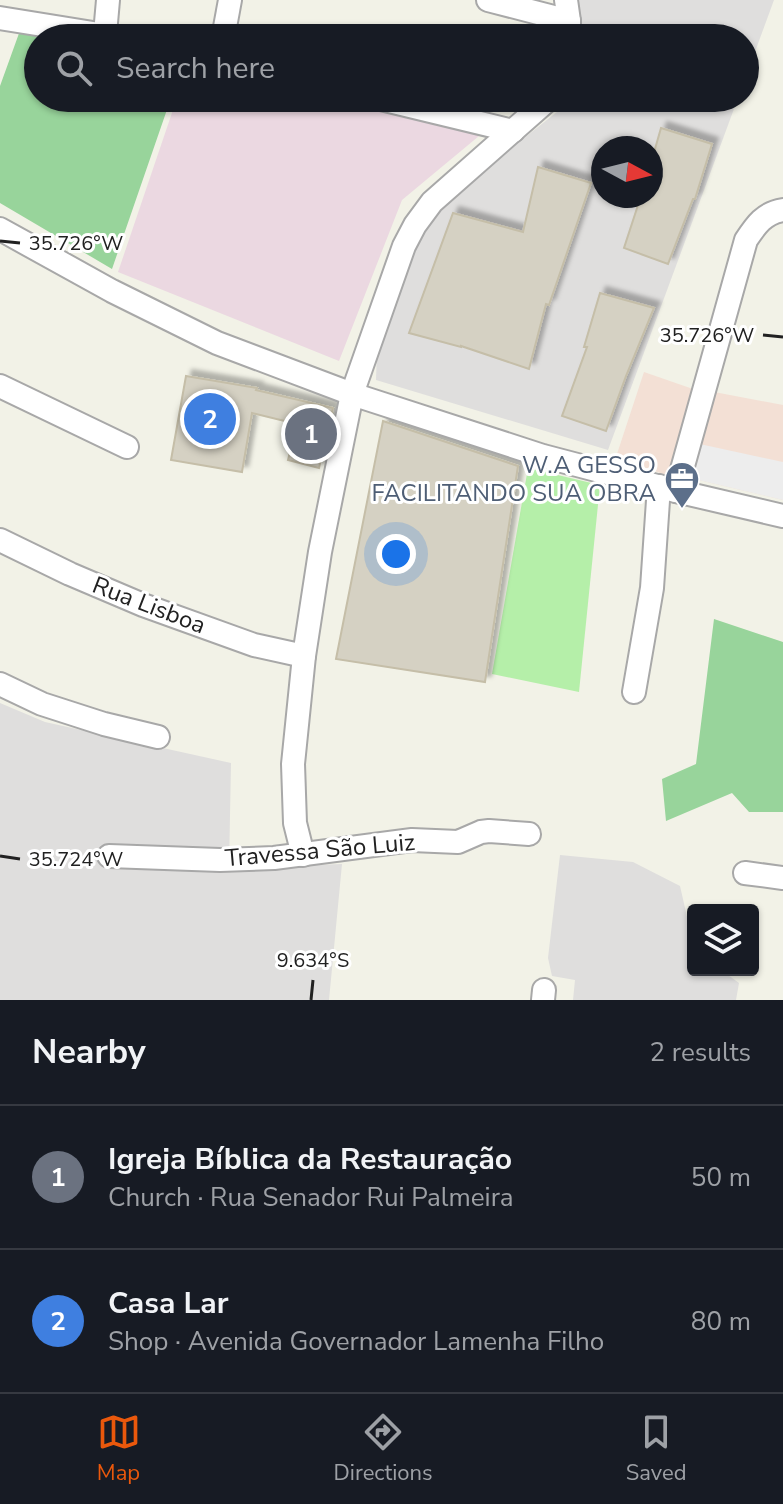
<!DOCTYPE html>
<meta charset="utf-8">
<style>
:root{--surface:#171b24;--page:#242831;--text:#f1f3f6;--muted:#9ea1a6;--line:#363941;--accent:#ea580c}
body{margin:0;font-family:"Nunito Sans",sans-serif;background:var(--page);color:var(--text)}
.controls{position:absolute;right:24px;bottom:24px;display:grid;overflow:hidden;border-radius:8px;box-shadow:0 2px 6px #0004}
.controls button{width:72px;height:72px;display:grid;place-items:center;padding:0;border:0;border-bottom:2px solid var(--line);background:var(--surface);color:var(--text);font:40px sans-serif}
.compass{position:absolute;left:591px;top:136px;width:72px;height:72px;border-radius:50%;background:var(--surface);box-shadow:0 2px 6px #0004;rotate:97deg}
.you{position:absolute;left:396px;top:554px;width:28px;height:28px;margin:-20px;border:6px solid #fff;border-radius:50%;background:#1a73e8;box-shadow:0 0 0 12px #1a73e833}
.badge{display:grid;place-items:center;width:52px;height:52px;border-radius:50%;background:var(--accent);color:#fff;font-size:26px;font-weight:700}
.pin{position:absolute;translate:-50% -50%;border:4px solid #fff;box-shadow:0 2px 8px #0006}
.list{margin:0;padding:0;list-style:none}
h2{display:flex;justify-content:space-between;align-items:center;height:104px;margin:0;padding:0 32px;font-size:34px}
h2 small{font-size:26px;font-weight:400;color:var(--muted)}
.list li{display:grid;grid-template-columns:52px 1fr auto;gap:24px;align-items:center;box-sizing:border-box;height:144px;padding:0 32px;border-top:2px solid var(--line)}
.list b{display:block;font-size:30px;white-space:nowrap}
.list p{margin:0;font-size:26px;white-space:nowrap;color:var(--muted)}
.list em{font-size:26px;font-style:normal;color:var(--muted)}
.icon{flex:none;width:44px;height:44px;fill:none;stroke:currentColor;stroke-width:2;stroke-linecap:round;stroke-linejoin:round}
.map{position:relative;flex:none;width:783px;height:1000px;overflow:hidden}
.search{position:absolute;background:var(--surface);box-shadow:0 2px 6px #0004;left:24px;right:24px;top:24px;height:88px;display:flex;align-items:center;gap:20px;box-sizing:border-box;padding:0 28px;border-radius:44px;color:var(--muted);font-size:30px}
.sheet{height:392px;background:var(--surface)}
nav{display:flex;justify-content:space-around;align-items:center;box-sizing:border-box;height:112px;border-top:2px solid var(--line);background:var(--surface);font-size:22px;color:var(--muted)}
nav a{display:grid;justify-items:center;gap:4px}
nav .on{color:var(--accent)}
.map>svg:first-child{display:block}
.residential{fill:#dfdedd;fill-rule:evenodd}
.commercial{fill:#f3e0d5}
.industrial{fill:#ebd8e1}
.grass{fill:#b5efa9}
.forest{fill:#98d49b}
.parking{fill:#ededed}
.building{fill:#d5d1c3;stroke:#c5bea8;stroke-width:2;filter:url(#shadow)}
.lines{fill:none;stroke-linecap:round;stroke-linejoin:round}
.minor-casing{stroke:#a8a8a8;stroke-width:26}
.minor{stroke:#fff;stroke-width:22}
.ticks{fill:none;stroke:#212121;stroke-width:3}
.labels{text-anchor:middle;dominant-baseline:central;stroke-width:6;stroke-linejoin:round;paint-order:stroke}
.service-label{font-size:24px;fill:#4e5e75;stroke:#fff;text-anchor:end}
.street-label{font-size:24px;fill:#212121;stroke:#fff}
.ticks-label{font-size:20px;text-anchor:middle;fill:#212121;stroke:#fff;stroke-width:6;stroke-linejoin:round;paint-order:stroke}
</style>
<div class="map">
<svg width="783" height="1000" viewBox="0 0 783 1000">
<defs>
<filter id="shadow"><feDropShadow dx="6" dy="-6" stdDeviation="2" flood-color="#0004"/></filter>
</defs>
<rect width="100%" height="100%" fill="#f2f2e7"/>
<!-- residential -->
<g class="residential">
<path d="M 578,0 L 774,0 L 745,79 L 745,38 L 581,38 Z"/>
<path d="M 565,98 L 738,98 L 608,450 L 376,380 L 377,349 L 409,256 L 446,200 L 562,108 ZM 603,148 L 651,148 L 651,196 L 603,196 Z"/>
<path d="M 0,703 L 45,722 L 231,763 L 229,868 L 342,864 L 329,1000 L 0,1000 Z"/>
<path d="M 560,855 L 633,862 L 680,886 L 693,943 L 693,970 L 721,970 L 739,983 L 736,1000 L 573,1000 L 575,980 L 552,976 L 548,958 Z"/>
</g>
<!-- commercial -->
<g class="commercial">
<path d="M 644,372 L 693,389 L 671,477 L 616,457 Z"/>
<path d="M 709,391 L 783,405 L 783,500 L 686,477 Z"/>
</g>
<!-- industrial -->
<path class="industrial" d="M 177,98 L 347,98 L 485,131 L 402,200 L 339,361 L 118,272 Z"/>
<!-- grass -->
<path class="grass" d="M 528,468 L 600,485 L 579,692 L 492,674 Z"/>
<!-- forest -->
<g class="forest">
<path d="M 22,25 L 86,38 L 38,38 L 38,98 L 171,98 L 112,269 L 0,203 L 0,86 Z"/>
<path d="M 714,619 L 783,642 L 783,812 L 749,812 L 732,793 L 666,821 L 662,779 L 696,764 Z"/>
</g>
<!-- parking -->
<path class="parking" d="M 695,443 L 783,462 L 783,500 L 686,477 Z"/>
<!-- building -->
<g class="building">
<path d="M 661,128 L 712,144 L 695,199 L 693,199 L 668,264 L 624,248 L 641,196 L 651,196 L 651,163 Z"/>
<path d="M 538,167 L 591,183 L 549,305 L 546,304 L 529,369 L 461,346 L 461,347 L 409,333 L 453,213 L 523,232 Z"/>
<path d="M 600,293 L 654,308 L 626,376 L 606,431 L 562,416 L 587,347 L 584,347 Z"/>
<path d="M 186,376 L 257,388 L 256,390 L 333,408 L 319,468 L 288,460 L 297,424 L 252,413 L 242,472 L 171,460 Z"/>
<path d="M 383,421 L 518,466 L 485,682 L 336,659 Z"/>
</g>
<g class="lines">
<!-- minor casing -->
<g class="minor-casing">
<g id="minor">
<path d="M 488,0 L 569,21"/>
<path d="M 566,0 L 569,21 L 569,38"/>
<path d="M 0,18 L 124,38"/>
<path d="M 105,34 L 108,0"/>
<path d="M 223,38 L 230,0"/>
<path d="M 377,98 L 513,131"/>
<path d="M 0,229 L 112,291 L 217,343 L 352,394 L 543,456 L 676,491 L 783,516"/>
<path d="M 0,386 L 127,447"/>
<path d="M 676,491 L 746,240 C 756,225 764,213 783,210"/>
<path d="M 0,540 L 70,574 L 143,605 L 254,645 L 304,656"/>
<path d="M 0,684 L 42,704 L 104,724 L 158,737"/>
<path d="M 634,692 L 652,588 L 659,486"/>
<path d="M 303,855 L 295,823 L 293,764 L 304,656 L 320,552 L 352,394 L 404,246 L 415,225 L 432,202 L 550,98"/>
<path d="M 109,856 L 220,860 L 274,858 L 412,840 L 458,842 L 481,832 L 489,831 L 529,834"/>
<path d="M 745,873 L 783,878"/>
<path d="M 543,1000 L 544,990"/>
</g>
</g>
<!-- minor -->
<use href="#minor" class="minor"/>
</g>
<!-- ticks -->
<path class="ticks" d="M 0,241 L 20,243M 763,335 L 783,337M 0,856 L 20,859M 311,1000 L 313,980"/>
<!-- icons -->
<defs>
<g id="office-pin" transform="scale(1.8)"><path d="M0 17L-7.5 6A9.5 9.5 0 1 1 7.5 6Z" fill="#5c6f8a" stroke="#fff"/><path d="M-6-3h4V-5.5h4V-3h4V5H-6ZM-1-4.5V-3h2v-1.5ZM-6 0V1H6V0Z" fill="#fff"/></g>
</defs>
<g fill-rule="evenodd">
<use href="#office-pin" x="682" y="479"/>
</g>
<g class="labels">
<!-- service labels -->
<g class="service-label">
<text x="656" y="465">W.A GESSO<tspan x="656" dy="28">FACILITANDO SUA OBRA</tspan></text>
</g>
<!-- street labels -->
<g class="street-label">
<text transform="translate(149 605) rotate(21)">Rua Lisboa</text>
<text transform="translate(320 850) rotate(-5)">Travessa São Luiz</text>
</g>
</g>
<g class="ticks-label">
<text x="76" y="250">35.726°W</text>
<text x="707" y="342">35.726°W</text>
<text x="76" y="866">35.724°W</text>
<text x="313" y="967">9.634°S</text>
</g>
</svg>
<div class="controls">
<button><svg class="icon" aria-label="layers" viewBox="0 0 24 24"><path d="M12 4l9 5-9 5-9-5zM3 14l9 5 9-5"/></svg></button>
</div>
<svg class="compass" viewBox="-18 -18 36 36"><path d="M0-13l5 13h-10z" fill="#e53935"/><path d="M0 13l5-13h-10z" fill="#9ea1a6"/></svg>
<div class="you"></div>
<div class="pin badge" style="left:311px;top:434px;background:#6b7280">1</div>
<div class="pin badge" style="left:210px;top:419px;background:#3f7fe0">2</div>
<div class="search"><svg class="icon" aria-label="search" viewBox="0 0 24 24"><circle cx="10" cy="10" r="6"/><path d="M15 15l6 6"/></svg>Search here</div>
</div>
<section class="sheet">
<h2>Nearby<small>2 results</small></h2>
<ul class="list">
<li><span class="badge" style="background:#6b7280">1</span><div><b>Igreja Bíblica da Restauração</b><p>Church · Rua Senador Rui Palmeira</p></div><em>50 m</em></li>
<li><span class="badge" style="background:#3f7fe0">2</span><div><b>Casa Lar</b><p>Shop · Avenida Governador Lamenha Filho</p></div><em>80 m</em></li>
</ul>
</section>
<nav>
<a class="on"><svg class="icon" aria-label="map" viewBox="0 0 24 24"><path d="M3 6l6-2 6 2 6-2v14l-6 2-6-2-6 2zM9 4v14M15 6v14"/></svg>Map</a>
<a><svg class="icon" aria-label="directions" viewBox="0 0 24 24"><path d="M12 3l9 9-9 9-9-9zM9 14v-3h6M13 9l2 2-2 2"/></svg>Directions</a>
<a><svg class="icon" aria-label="saved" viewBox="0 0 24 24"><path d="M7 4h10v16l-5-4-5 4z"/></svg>Saved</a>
</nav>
